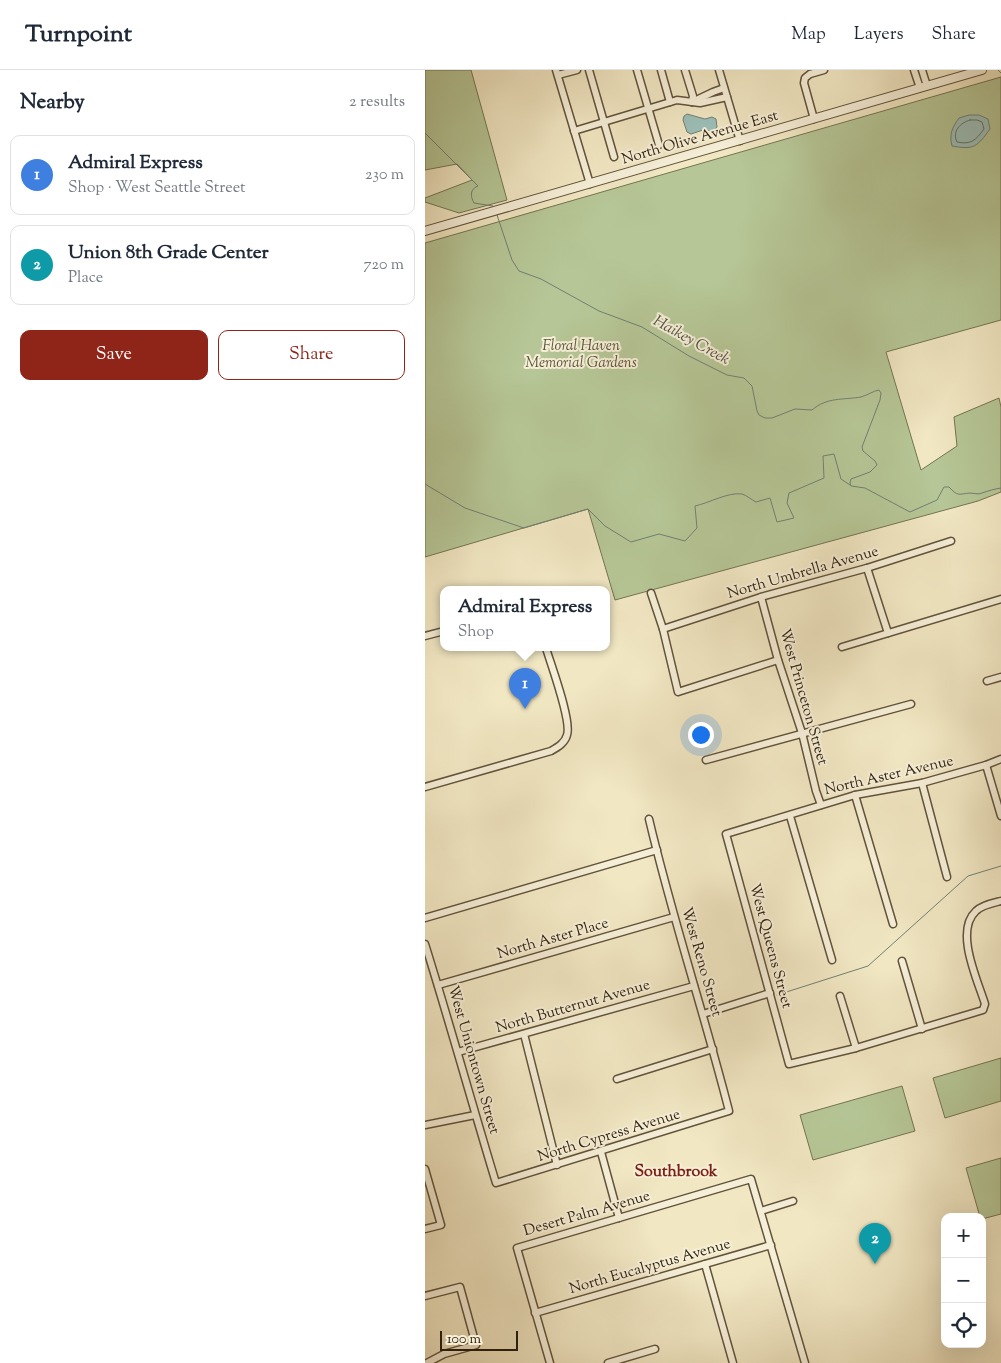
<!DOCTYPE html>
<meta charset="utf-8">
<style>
:root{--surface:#fff;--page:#f2f2f3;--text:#1f2937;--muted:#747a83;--line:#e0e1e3;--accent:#8f2418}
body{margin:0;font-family:"Sorts Mill Goudy",serif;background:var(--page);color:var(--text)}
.controls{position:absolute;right:15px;bottom:15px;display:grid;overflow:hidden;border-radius:10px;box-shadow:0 5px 20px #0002}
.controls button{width:45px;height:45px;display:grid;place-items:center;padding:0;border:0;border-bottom:1px solid var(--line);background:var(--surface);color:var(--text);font:25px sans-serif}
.scale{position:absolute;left:15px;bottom:12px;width:78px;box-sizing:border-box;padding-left:5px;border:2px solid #31220e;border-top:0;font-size:14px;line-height:18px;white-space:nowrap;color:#31220e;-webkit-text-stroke:4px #f6efd8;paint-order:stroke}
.you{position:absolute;left:275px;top:664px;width:18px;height:18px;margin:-12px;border:4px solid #fff;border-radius:50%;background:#1a73e8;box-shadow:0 0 0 8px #1a73e833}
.badge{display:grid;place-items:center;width:32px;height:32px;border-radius:50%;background:var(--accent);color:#fff;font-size:16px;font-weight:700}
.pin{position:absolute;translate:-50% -41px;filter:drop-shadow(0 1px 2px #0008)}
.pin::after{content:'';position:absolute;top:26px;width:18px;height:15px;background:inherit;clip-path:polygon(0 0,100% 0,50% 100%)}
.popup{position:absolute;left:15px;top:516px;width:170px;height:65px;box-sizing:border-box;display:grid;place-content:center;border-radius:10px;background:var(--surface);filter:drop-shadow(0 1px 4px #0005);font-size:16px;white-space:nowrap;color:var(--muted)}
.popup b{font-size:19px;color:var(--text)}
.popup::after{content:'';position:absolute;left:50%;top:100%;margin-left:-10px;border:10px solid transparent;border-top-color:var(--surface)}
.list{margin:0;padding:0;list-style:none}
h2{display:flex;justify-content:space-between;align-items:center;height:65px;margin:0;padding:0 20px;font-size:21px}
h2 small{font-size:16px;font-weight:400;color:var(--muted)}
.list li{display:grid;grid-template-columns:32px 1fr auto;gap:15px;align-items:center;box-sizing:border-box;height:80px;margin:0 10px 10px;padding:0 10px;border:1px solid var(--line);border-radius:10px}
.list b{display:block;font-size:19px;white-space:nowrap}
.list p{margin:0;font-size:16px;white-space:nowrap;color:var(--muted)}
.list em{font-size:16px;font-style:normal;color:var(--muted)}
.actions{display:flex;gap:10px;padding:15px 20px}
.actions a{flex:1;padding:11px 0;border:1px solid var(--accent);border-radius:10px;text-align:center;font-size:18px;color:var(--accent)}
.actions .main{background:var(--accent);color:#fff}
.icon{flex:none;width:28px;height:28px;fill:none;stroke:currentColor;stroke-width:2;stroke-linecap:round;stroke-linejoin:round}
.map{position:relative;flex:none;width:576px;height:1293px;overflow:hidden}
header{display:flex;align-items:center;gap:30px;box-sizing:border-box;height:70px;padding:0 25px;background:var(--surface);border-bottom:1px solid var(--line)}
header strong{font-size:24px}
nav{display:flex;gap:28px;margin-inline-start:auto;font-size:18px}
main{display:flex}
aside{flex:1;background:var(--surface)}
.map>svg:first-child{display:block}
.green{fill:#b6c696;stroke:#747452}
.water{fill:#9cbfb9;stroke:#718075}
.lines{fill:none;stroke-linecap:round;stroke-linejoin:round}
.shore{stroke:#667064;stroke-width:1}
.stream{stroke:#718075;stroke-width:1}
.minor-casing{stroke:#61533b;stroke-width:9}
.tertiary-casing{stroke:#61533b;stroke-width:10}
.minor{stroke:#f6efd8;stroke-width:6}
.tertiary{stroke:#f6efd8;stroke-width:8}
.labels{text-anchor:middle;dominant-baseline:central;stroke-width:4;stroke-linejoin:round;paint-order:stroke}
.street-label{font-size:15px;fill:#31220e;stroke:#f6efd8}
.park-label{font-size:15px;font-style:italic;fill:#595337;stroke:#f6efd8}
.water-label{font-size:16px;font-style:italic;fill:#515141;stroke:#f6efd8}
.neighbourhood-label{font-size:16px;font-weight:bold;fill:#7a1f14;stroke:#f6efd8}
</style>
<header>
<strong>Turnpoint</strong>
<nav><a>Map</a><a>Layers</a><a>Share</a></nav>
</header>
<main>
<aside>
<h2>Nearby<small>2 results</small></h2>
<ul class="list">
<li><span class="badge" style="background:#3f7fe0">1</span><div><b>Admiral Express</b><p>Shop · West Seattle Street</p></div><em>230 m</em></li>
<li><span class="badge" style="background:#0f9aa8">2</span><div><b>Union 8th Grade Center</b><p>Place</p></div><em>720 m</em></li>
</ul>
<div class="actions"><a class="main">Save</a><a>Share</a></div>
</aside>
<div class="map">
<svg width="576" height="1293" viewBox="0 0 576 1293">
<rect width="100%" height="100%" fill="#f1e7c3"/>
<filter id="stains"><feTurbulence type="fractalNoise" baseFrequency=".004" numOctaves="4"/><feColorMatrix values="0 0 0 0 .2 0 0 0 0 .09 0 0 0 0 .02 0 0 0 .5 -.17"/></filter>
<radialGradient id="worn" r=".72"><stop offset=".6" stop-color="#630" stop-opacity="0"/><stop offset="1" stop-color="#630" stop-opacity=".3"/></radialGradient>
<!-- green -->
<g class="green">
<path d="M 0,0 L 46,0 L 82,130 L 34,143 L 0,132 L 0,128 L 47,110 L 32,94 L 0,100 Z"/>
<path d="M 576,7 L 576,250 L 461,282 L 496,400 L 532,376 L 529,347 L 574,328 L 576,337 L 576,422 L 553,431 L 190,530 L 163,439 L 0,487 L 0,173 Z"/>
<path d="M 576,988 L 576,1031 L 520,1048 L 508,1008 Z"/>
<path d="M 477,1016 L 490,1061 L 388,1090 L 375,1045 Z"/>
<path d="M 576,1088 L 576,1144 L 557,1149 L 557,1147 L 555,1147 L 541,1098 Z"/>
</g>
<!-- water -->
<g class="water">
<path d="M 262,44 L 280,49 L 287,47 L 291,49 L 292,57 L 289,61 L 278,60 L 266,64 L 262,62 L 258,50 L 259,46 Z"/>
<path d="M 544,45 L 554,45 L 563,49 L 565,59 C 552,77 549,80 527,76 C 524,64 527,58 534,48 Z"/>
</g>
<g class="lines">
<!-- shore -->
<path class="shore" d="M 545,50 L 552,50 L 557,52 L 559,59 C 551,70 546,75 532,72 C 527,61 535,53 545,50 Z"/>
<!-- stream -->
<g class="stream">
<path d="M 573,0 L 576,3"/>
<path d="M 0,63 L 53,116 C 45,119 45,126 49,133 L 68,136 L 70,139"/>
<path d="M 72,145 L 87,190 L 94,201 L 116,209 L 174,241 L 217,257 L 264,286 L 302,305 L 319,308 L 327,316 L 332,341 L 334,345 L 340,348 L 347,348 L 370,339 L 387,340 C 402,327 418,330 436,327 C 443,325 448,321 454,320 L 456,323 L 455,330 L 437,377 L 438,381 L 450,391 L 452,395 L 445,402 L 426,409 L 425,413 L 426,416 L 440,418 L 485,442 L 512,430 L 519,417 L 524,417 C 533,427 534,424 545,423 C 549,423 553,425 557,423 C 563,421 569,419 576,418"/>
<path d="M 0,414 L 40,438 L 99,458 L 163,439 L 180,456 L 206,472 L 234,464 L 260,471 L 272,458 L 270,436 C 284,433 303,422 317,424 C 321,425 327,430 331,432 L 345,428 L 352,452 L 369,448 L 362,433 L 364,423 L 399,408 L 398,386 L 409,384 L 416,409 L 425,415"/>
<path d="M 352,925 L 443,896 L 543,806 L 576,796"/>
</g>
<!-- minor casing -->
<g class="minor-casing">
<g id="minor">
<path d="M 131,0 L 165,114"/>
<path d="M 164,0 L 189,87"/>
<path d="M 212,0 L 234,75"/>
<path d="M 236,0 L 245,32"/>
<path d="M 260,0 L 268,26 L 267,32"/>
<path d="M 294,0 L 315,71"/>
<path d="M 489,0 L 495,18"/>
<path d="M 497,0 L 502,16"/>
<path d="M 133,5 L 152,0"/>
<path d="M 267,32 L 288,22 L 299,18"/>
<path d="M 389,49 L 379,13 L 380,8 L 385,4 L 399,0"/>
<path d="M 149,61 L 252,30 L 275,33 L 302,27"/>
<path d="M 442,498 L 463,563"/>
<path d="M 226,523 L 238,559 L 253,622 L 353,590"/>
<path d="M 336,527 L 353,590 L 377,663 L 391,721 L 396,735"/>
<path d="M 238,559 L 336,527 L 442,498 L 526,471"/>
<path d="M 0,566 L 19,561"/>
<path d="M 417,577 L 576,529"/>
<path d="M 562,611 L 576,607"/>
<path d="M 576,689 L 561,695 L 497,713 L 430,725 L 301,764 L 364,994 L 431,978 L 558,940 L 560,934 C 553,911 529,861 551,841 C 557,835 568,833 576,831"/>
<path d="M 281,690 L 486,634"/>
<path d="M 561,695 L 576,746"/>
<path d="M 497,713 L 522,807"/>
<path d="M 0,717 L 126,681 C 133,677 140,673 142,665 C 147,651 126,595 121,578"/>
<path d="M 430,725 L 468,854"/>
<path d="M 365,746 L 407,890"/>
<path d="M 0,848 L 232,780"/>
<path d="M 0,874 C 25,954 47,1034 71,1113 L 304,1041 C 279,943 247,847 224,749"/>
<path d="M 477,891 L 497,959"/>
<path d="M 13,915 L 249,847"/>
<path d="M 415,926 L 431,978"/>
<path d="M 278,944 L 345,923"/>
<path d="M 99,964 L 132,1095"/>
<path d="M 33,982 L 269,916"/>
<path d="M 192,1009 L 288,979"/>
<path d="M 0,1055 L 50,1045"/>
<path d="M 176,1082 L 194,1148"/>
<path d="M 0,1099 L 16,1155 L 0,1159"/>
<path d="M 336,1141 L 368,1131"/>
<path d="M 280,1194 L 308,1293"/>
<path d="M 0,1226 L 35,1217 L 51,1275 L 19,1284 L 2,1293"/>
<path d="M 110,1243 L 346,1175"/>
<path d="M 125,1293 L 92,1178 L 326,1109 L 380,1293"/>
<path d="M 183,1293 L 230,1279"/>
</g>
</g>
<!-- tertiary casing -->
<g class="tertiary-casing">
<path id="tertiary" d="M 0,161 L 557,0"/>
</g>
<!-- minor -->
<use href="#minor" class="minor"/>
<!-- tertiary -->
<use href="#tertiary" class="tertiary"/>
</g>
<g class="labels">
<!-- street labels -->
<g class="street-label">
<text transform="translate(275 68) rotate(-16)">North Olive Avenue East</text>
<text transform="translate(378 503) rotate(-16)">North Umbrella Avenue</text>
<text transform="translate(378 627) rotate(74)">West Princeton Street</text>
<text transform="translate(464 706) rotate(-13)">North Aster Avenue</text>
<text transform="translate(128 869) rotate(-16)">North Aster Place</text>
<text transform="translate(345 876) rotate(75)">West Queens Street</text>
<text transform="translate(276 892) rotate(74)">West Reno Street</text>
<text transform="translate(148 937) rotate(-16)">North Butternut Avenue</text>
<text transform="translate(48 990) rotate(74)">West Uniontown Street</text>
<text transform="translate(184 1066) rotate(-17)">North Cypress Avenue</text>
<text transform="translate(162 1144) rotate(-16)">Desert Palm Avenue</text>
<text transform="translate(225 1197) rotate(-16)">North Eucalyptus Avenue</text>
</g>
<!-- park labels -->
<g class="park-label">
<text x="156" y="276">Floral Haven<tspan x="156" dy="17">Memorial Gardens</tspan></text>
</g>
<!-- water labels -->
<g class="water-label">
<text transform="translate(266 271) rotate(29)">Haikey Creek</text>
</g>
<!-- neighbourhood labels -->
<g class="neighbourhood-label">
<text x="251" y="1102">Southbrook</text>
</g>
</g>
<rect width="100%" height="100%" filter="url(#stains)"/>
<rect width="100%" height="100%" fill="url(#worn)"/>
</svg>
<div class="controls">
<button>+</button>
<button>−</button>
<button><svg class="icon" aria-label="locate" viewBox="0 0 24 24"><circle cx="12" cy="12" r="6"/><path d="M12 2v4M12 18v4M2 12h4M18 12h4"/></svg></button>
</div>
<div class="scale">100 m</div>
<div class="you"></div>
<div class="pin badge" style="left:100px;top:639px;background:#3f7fe0">1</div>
<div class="popup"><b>Admiral Express</b>Shop</div>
<div class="pin badge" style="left:450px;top:1194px;background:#0f9aa8">2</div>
</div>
</main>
